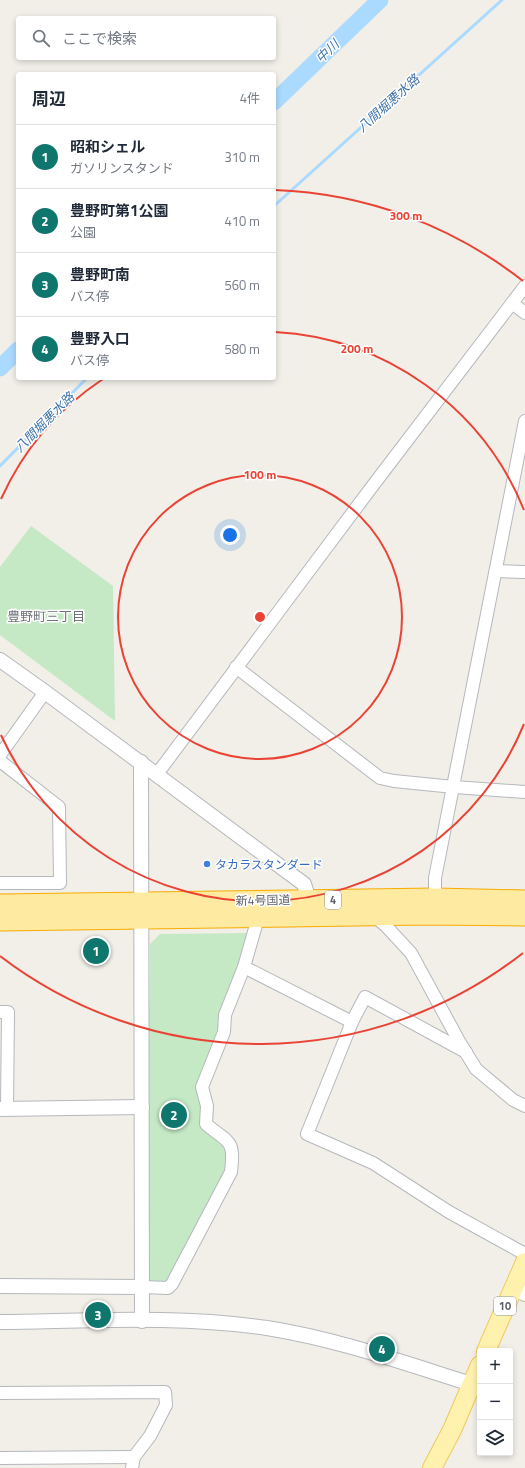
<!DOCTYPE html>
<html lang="ja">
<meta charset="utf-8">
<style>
:root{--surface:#fff;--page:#f2f2f3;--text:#1f2937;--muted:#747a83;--line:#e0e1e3;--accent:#0f766e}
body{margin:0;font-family:"Titillium Web","Noto Sans JP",sans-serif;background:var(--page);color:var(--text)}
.controls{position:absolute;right:12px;bottom:12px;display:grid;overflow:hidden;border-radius:4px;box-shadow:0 2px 6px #0003}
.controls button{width:36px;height:36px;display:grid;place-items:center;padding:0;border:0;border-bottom:1px solid var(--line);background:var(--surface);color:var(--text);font:20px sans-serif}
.you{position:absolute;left:230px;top:535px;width:14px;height:14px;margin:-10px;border:3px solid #fff;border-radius:50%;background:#1a73e8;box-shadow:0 0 0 6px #1a73e833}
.badge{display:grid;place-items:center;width:26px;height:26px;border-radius:50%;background:var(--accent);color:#fff;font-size:13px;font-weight:700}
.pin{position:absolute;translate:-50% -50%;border:2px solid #fff;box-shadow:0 1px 4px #0006}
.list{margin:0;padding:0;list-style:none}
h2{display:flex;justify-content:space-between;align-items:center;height:52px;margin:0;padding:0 16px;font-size:17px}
h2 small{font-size:13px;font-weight:400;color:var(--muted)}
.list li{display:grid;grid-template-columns:26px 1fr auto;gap:12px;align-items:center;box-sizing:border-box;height:64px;padding:0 16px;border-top:1px solid var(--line)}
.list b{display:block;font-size:15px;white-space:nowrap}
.list p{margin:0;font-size:13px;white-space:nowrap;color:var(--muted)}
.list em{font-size:13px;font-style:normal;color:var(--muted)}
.icon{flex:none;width:22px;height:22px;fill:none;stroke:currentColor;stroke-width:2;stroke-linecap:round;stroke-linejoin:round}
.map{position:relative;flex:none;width:525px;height:1468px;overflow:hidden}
.search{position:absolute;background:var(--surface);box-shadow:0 2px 6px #0003;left:16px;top:16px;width:260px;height:44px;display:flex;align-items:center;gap:10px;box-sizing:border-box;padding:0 14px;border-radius:4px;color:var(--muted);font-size:15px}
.panel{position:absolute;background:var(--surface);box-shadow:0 2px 6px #0003;left:16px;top:72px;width:260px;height:308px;border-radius:4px}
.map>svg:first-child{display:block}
.green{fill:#c5e8c5}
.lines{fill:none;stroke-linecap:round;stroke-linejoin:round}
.stream{stroke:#aadaff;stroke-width:3}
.river{stroke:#aadaff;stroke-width:17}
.minor-casing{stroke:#b5b8bc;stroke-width:14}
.tertiary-casing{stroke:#b5b8bc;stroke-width:16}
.primary-casing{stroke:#f2c960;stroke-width:20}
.trunk-casing{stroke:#f9ab00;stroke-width:21}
.minor{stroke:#fff;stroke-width:12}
.tertiary{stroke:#fff;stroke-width:14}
.primary{stroke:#fff2af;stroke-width:18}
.trunk{stroke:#feeaa1;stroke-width:19}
.ring{fill:none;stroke:#ea4335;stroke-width:2}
.shop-dot{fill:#3f7fe0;stroke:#fff;stroke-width:1.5}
.labels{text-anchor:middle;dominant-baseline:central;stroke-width:3;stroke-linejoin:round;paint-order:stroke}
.shield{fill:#fff;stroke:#8f9295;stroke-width:1}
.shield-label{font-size:11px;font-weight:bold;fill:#5f6368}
.shop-label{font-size:12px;fill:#366cbe;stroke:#fff;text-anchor:start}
.street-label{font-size:12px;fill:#5f6368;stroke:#fff}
.water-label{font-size:13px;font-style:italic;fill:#4174aa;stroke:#fff}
.neighbourhood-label{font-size:13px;fill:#70757a;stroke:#fff}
.centre{fill:#ea4335;stroke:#fff;stroke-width:2}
.ring-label{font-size:12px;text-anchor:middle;font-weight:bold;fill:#ea4335;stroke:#fff;stroke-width:3;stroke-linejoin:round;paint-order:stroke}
</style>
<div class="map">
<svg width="525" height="1468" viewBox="0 0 525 1468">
<rect width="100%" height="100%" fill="#f1efe8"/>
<!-- green -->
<g class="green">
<path d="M 31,526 L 113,586 L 115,721 L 0,635 L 0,567 Z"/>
<path d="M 251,933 L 219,1033 L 196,1088 L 202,1106 L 201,1125 L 207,1133 L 227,1146 L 228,1159 L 221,1184 L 167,1282 L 163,1285 L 148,1285 L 147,1038 L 150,998 L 150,944 L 160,934 Z"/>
</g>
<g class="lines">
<!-- stream -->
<g class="stream">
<path d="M 274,206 L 502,0"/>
<path d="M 0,466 L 87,378"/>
</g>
<!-- river -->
<g class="river">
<path d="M 274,102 L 380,0"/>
<path d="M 0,368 L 18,350"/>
</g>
<!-- minor casing -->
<g class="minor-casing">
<g id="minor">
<path d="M 512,303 L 525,313"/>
<path d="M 496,571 L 525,572"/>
<path d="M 236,667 L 380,778 L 394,781 L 454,787 L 525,792"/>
<path d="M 0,755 L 45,692"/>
<path d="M 0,761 L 59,807 L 60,883 L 0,883"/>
<path d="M 157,774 L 374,484 L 525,286"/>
<path d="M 435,898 L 435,878 L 525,421"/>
<path d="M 374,916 L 386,926 L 411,953 L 460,1043 L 476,1069 L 513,1100 L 525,1106"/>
<path d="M 244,967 L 352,1022"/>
<path d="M 0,1012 L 8,1012 L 7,1109"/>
<path d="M 466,1052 L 365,997 L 352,1022 L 307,1134 L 373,1163 L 449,1212 L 525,1254"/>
<path d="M 143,1287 L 168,1288 L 172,1284 L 231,1172 C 235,1138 229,1144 206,1124 L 207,1106 L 202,1087 L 224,1032 L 225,1015 L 244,967 L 258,918"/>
<path d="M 0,1393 L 165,1392 L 166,1405 L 150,1436 L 134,1457 L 132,1468"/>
<path d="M 0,1458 L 134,1457"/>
</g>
</g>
<!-- tertiary casing -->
<g class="tertiary-casing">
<g id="tertiary">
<path d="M 0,660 L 45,692 L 304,884 L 309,900"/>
<path d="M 141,762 L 142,1321"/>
<path d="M 0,1109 L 142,1107"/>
<path d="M 0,1286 L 143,1287"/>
<path d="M 514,1287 L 525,1294"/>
<path d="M 0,1322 C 88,1321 179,1315 267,1328 C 337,1339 404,1363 471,1384"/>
</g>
</g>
<!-- primary casing -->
<g class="primary-casing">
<g id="primary">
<path d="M 486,1351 L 525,1262"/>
<path d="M 432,1468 L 452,1430 L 480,1365"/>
</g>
</g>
<!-- trunk casing -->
<g class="trunk-casing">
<g id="trunk">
<path d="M 0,904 L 435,898 L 525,900"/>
<path d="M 0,921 L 425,915 L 525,916"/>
</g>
</g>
<!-- minor -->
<use href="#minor" class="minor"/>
<!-- tertiary -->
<use href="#tertiary" class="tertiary"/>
<!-- primary -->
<use href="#primary" class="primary"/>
<!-- trunk -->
<use href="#trunk" class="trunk"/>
</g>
<!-- distance rings -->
<g class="ring">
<circle cx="260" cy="617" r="142"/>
<path d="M524 724A285 285 0 0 1 1 735M1 499A285 285 0 0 1 103 379M275 332A285 285 0 0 1 524 510"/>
<path d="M523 953A427 427 0 0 1 0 956M275 190A427 427 0 0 1 523 281"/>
</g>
<!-- markers -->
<circle class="shop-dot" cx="207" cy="864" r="4"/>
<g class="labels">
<!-- shield labels -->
<g class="shield">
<rect x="325" y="891" width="16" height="18" rx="3"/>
<rect x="494" y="1297" width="22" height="18" rx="3"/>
</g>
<g class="shield-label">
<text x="333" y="900">4</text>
<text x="505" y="1306">10</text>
</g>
<!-- shop labels -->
<g class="shop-label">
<text x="215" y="864">タカラスタンダード</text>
</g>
<!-- street labels -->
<g class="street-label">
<text transform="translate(263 900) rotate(-1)">新4号国道</text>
</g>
<!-- water labels -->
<g class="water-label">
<text transform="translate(327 51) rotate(-44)">中川</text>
<text transform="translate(388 103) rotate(-42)">八間堀悪水路</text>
<text transform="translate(44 422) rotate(-45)">八間堀悪水路</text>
</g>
<!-- neighbourhood labels -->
<g class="neighbourhood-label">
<text x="46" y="616">豊野町三丁目</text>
</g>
</g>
<circle cx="260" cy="617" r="6" class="centre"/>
<g class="ring-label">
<text x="406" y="220">300 m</text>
<text x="357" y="353">200 m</text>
<text x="260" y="479">100 m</text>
</g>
</svg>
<div class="controls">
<button>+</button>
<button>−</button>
<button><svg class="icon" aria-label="layers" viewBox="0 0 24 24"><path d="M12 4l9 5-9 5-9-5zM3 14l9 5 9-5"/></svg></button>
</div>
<div class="you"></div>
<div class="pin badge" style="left:96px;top:951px">1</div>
<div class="pin badge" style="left:174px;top:1115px">2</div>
<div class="pin badge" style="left:98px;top:1315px">3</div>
<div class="pin badge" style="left:382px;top:1349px">4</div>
<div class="search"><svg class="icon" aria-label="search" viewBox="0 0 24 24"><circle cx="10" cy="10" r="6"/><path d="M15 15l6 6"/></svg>ここで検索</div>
<section class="panel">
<h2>周辺<small>4件</small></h2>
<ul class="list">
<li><span class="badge">1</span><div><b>昭和シェル</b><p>ガソリンスタンド</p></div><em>310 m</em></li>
<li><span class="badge">2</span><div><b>豊野町第1公園</b><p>公園</p></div><em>410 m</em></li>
<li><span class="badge">3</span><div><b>豊野町南</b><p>バス停</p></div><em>560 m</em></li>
<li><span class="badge">4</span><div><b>豊野入口</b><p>バス停</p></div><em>580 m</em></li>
</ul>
</section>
</div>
